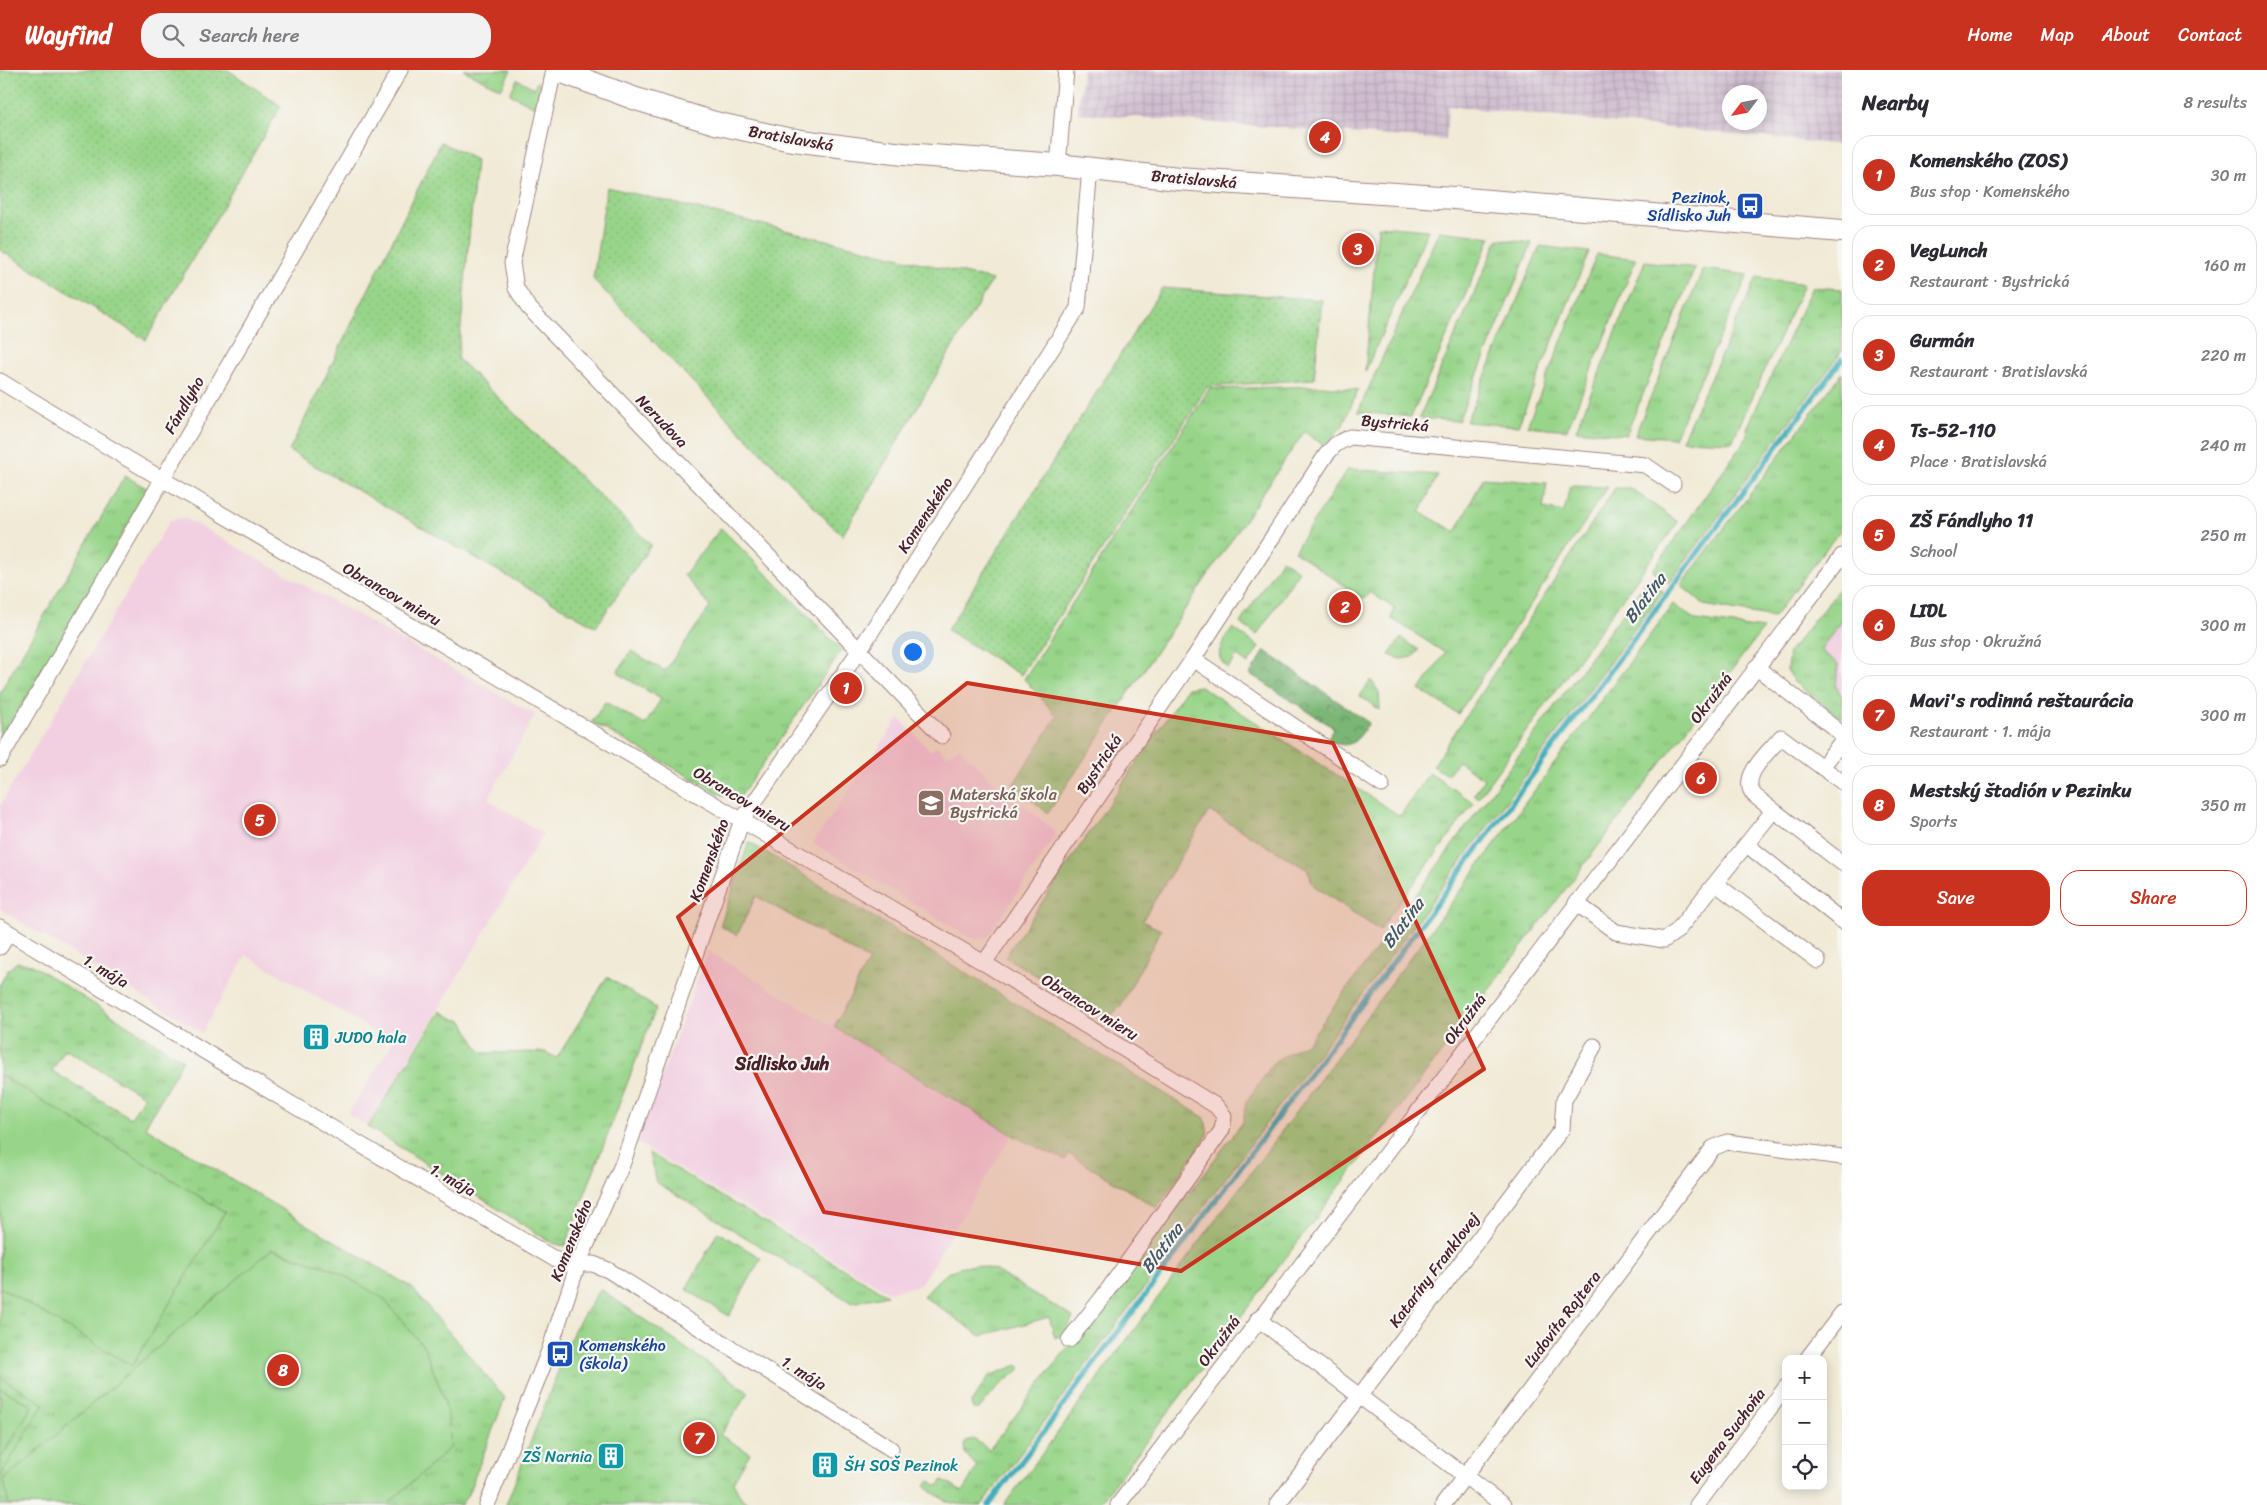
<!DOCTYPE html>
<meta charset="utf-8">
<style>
:root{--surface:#fff;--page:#f2f2f3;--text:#2b2b33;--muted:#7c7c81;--line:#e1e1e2;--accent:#c8321e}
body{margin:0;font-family:Sriracha,sans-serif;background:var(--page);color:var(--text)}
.controls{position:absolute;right:15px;bottom:15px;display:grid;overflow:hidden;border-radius:10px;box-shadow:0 2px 12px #0003}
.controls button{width:45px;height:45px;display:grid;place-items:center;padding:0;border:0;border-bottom:1px solid var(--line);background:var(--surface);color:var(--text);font:25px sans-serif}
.compass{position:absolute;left:1722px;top:15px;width:45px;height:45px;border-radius:50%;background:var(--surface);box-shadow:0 2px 12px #0003;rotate:238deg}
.you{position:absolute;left:912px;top:581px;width:18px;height:18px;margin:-12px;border:4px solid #fff;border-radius:50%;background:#1a73e8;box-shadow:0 0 0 8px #1a73e833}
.badge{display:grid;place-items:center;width:32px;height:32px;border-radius:50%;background:var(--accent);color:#fff;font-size:16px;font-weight:700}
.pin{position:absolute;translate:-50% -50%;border:2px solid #fff;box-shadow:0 1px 5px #0006}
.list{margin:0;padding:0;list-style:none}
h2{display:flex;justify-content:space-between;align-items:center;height:65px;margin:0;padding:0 20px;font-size:21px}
h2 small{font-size:16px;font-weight:400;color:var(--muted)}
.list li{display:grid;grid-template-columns:32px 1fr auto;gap:15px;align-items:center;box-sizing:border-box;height:80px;margin:0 10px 10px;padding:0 10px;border:1px solid var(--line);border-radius:20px}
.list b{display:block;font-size:19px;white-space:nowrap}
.list p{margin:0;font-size:16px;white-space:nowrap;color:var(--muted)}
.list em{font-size:16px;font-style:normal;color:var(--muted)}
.actions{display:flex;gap:10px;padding:15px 20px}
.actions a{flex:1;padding:11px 0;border:1px solid var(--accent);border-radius:20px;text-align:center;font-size:18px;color:var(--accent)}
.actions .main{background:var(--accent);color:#fff}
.icon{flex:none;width:28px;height:28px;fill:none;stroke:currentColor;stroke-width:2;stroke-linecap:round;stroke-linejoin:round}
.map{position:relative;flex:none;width:1842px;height:1435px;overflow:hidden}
header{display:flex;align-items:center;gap:30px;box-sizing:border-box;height:70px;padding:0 25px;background:var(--accent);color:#fff}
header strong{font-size:24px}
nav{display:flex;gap:28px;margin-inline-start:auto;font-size:18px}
.search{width:350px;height:45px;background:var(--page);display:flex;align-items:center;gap:12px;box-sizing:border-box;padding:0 18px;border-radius:20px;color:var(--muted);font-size:19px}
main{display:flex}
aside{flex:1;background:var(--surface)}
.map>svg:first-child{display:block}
.built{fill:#f2cfe1}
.industrial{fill:url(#industrial-grid);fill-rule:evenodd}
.grass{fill:url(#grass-tufts);stroke:#717a5a;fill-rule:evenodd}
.forest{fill:url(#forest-crowns);stroke:#626a50}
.park{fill:url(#park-crowns);stroke:#717a5a}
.garden{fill:url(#garden-dots);stroke:#717a5a}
.pitch{fill:#98d58a;stroke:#717a5a}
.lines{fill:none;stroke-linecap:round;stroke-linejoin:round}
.stream{stroke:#3faebb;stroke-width:5.5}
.minor-casing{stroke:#9e8480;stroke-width:17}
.secondary-casing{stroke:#9e8480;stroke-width:24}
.minor{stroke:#fff;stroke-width:15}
.secondary{stroke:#fff;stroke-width:22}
.marked{fill:#c8321e;fill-opacity:0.2;stroke:#c8321e;stroke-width:4;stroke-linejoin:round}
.labels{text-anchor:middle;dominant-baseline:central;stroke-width:4.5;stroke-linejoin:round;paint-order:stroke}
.street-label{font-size:16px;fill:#4a1f2b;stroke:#f6f6f2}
.transit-label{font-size:16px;fill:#164399;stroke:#f6f6f2;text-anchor:end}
.education-label{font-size:16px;fill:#785e54;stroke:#f6f6f2;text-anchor:start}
.culture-label{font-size:16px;fill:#0d838f;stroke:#f6f6f2;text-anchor:start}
.water-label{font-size:18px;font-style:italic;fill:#465865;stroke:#f6f6f2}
.neighbourhood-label{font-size:18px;font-weight:bold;fill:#4a1f2b;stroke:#f6f6f2}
</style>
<header>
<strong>Wayfind</strong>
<div class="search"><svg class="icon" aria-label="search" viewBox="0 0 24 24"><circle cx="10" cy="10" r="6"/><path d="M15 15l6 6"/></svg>Search here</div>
<nav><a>Home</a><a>Map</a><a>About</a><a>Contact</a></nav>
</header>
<main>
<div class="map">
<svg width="1842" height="1435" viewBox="0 0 1842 1435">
<defs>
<pattern id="industrial-grid" width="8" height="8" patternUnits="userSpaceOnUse" patternTransform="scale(1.25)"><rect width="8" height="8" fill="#cfbdcf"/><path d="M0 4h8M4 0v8" fill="none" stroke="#b3a2b2"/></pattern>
<pattern id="grass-tufts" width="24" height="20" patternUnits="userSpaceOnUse" patternTransform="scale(1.25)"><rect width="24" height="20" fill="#98d58a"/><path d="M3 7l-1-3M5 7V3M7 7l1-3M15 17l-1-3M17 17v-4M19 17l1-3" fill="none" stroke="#84b677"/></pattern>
<pattern id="forest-crowns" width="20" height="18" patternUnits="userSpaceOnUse" patternTransform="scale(1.25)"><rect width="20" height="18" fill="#7ab676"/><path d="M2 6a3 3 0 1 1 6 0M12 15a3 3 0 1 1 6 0" fill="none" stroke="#669361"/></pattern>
<pattern id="park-crowns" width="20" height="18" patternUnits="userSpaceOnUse" patternTransform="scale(1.25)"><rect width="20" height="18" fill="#98d58a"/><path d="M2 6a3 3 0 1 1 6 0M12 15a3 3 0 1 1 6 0" fill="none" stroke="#84b677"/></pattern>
<pattern id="garden-dots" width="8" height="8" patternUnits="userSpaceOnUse" patternTransform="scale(1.25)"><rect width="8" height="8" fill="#98d58a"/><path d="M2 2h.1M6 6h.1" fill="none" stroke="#84b677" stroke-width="1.8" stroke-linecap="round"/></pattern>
</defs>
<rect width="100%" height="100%" fill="#f6f6f2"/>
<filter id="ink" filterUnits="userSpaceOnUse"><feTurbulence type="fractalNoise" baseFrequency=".02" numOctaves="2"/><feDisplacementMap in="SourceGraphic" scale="10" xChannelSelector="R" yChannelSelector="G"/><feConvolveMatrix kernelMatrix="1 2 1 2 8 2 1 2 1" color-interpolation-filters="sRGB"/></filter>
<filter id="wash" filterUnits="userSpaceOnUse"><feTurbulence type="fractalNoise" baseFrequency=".0096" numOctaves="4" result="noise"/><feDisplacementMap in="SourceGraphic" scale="20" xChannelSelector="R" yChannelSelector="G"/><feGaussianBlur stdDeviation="1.12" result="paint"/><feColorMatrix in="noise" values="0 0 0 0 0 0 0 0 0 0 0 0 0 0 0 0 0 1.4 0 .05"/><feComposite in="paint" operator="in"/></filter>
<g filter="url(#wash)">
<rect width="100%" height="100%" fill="#f1ead6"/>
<!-- built -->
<g class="built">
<path d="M 185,448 L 535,645 L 488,729 L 543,764 L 368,1057 L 348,1044 L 393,973 L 280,905 L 246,885 L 202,963 L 0,839 L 0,736 L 170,450 Z"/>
<path d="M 1842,515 L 1842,649 L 1793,611 L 1789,582 Z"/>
<path d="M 899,648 L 931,681 L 937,676 L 947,686 L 959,677 L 989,708 L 1053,759 L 1056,765 L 987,868 L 973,869 L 813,773 Z"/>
<path d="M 708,881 L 1012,1065 L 920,1215 L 888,1222 L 637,1073 Z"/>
</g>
<!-- industrial -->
<path class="industrial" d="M 1082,0 L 1842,0 L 1842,75 L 1448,36 L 1446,70 L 1078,43 ZM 1730,22 L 1760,22 L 1760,52 L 1730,52 Z"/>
<!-- grass -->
<g class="grass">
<path d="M 463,0 L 511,0 L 501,19 Z"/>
<path d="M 517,9 L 534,18 L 537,12 L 540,14 L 537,38 L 510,24 Z"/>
<path d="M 1378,156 L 1428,160 L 1365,302 Z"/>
<path d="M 1439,161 L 1491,167 L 1411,347 L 1358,342 Z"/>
<path d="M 1498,169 L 1532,173 L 1458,351 L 1419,348 Z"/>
<path d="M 1540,176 L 1589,182 L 1518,356 L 1466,352 Z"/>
<path d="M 1597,184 L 1636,189 L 1567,360 L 1527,356 Z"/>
<path d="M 1645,191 L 1695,198 L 1626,365 L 1576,360 Z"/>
<path d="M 1703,199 L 1748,205 L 1674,368 L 1635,365 Z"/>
<path d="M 1757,207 L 1804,214 L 1732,372 L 1682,370 Z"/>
<path d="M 1812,217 L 1842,219 L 1842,281 L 1669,513 L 1653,500 L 1748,366 L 1747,358 Z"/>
<path d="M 1842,303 L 1842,458 L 1774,547 L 1704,535 L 1681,515 Z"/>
<path d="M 1323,316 L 1358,320 L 1342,357 L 1324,375 L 1304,362 L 1048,743 L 1013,715 L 1057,646 L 1024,609 L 1209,319 Z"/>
<path d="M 1348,399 L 1438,405 L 1420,442 L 1456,462 L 1483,408 L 1547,413 L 1543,438 L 1564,442 L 1570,416 L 1608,417 L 1458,644 L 1420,620 L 1445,583 L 1391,548 L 1395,539 L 1370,522 L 1364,529 L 1294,481 Z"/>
<path d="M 125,406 L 148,419 L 0,673 L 0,622 Z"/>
<path d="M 1615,418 L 1630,418 L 1678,452 L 1478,728 L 1474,725 L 1484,709 L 1458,691 L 1447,705 L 1433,696 Z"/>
<path d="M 721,458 L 842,580 L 740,727 L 722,725 L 592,652 L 605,632 L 645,655 L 661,629 L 621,605 L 618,601 L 631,581 L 665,601 L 710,537 L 684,505 Z"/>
<path d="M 1282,489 L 1299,501 L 1257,565 L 1240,553 Z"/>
<path d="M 1648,509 L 1663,521 L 982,1435 C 952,1435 949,1435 925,1416 L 929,1411 L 938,1416 L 943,1410 L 962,1422 L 977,1397 L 965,1383 L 964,1375 L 966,1371 L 974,1369 L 989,1380 L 1088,1251 L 1093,1249 L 1243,1052 L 1246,1032 L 1275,991 L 1308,972 Z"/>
<path d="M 1842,515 L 1842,551 L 1820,580 L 1838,594 L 1836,616 L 1842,627 L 1842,649 L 1793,611 L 1787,599 L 1789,582 Z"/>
<path d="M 1673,534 L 1695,550 L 1763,559 L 1098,1435 L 1004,1435 Z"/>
<path d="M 1233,558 L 1259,577 L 1248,594 L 1237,586 L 1228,598 C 1211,585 1223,572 1233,558 Z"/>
<path d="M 1401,568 L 1419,580 L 1413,587 L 1401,589 L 1389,585 Z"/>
<path d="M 1371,610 L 1379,622 L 1380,640 L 1360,626 Z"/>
<path d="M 1200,616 L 1400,746 L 1429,703 L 1474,733 L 1379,860 L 1313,815 L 1308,800 L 1209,741 L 1142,851 L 1161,860 L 1120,937 L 1111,945 L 1104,945 L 1005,887 L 1187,618 Z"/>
<path d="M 749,772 L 1205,1048 L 1208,1064 L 1157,1138 L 1069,1084 L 1065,1090 L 1018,1068 L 834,957 L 869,890 L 756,826 L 737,865 L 720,856 Z"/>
<path d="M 17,892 L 32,895 L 183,990 L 145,1057 L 411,1217 L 505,1328 L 468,1424 L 461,1435 L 0,1435 L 0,914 L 8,900 ZM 65,979 L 144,1026 L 131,1048 L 52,1001 Z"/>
<path d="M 607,907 L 656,938 L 565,1176 L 552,1173 L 368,1057 L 440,941 L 454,949 L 463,951 L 478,978 L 483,983 L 545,982 L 557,988 Z"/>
<path d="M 649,1083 L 887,1225 L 852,1233 L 656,1112 Z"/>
<path d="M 718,1162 L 761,1188 L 729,1246 L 686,1219 Z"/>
<path d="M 977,1195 L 994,1200 L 1073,1247 C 1069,1256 1064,1265 1055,1268 L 1049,1247 L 981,1266 L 923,1226 C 943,1205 947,1198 977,1195 Z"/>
<path d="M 600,1219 L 749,1322 L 720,1365 L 750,1383 L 733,1412 L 742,1429 L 751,1435 L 506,1435 L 574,1260 Z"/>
<path d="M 1018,1295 L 1021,1298 L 997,1318 L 979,1339 L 973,1339 L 971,1333 L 989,1306 Z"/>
</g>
<!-- forest -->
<path class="forest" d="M 1265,581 L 1369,653 C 1356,672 1351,681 1327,670 L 1334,658 L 1250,604 Z"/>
<!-- park -->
<path class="park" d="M 0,1307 L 44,1334 L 0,1407 Z"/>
<!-- garden -->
<g class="garden">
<path d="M 0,0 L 228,0 L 281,36 L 146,270 L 0,180 Z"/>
<path d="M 441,72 L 476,90 L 458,289 L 651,475 L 596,557 L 289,381 Z"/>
<path d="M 607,117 L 992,210 L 842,466 L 593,209 Z"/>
<path d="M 1162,218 L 1322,230 L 1314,309 L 1207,317 L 1021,605 L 947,560 Z"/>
</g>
<!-- pitch -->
<g class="pitch">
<path d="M 0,1005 L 225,1142 L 132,1296 L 0,1217 Z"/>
<path d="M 272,1179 L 332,1199 L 383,1228 L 424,1277 L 442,1323 L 448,1344 L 451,1377 L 387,1435 L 9,1435 L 4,1410 Z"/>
<path d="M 0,1318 L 32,1336 L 0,1389 Z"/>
</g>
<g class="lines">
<!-- stream -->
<path class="stream" d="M 989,1435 L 1842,289"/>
</g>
</g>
<g filter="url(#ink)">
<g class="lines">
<!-- minor casing -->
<g class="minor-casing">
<g id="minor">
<path d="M 554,0 L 512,193 L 516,218 L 528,237 L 942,666"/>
<path d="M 1058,95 L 1066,0"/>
<path d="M 0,311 L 128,389 L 984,893 L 1216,1036 L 1224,1046 L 1222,1060 L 1102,1228 L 1069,1270"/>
<path d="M 1193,589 L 1382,715"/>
<path d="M 1756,597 L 1842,664"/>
<path d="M 0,689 L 400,0"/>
<path d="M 1822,697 L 1842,671"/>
<path d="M 1842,712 L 1781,667 C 1769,682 1737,708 1755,726 L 1842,793"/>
<path d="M 1747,775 L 1842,851"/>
<path d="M 1716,814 L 1818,891"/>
<path d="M 1576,833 L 1616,862 L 1664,870 L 1677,861 L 1773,741"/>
<path d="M 0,857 L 288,1032 L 563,1194 L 593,1194 L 608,1200 L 891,1379"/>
<path d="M 0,877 L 8,863"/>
<path d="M 984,893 L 1193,589 L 1326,385 L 1336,374 L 1350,367 L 1645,395 L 1673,414"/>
<path d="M 1258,1249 L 1503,1435"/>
<path d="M 1807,1289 L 1842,1243"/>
<path d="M 487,1435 L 549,1281 L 578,1194 L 622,1095 L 742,750 L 859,581 L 1078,238 L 1090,98"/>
<path d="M 1118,1435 L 1842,486"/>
<path d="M 1277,1435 L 1562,1059 L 1564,1030 L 1594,976"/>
<path d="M 1443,1435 L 1713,1078 L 1727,1072 L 1842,1087"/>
<path d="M 1697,1435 L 1786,1317"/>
</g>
</g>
<!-- secondary casing -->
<g class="secondary-casing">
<path id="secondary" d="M 557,0 L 636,29 L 715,53 L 787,69 L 854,78 L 903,84 L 1058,95 L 1178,109 L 1454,128 L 1842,161"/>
</g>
<!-- minor -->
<use href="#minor" class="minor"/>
<!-- secondary -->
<use href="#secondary" class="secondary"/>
</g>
</g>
<!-- marked area -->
<path class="marked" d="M 967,613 L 1333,673 L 1484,999 L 1181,1201 L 824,1142 L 678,847 Z"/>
<!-- icons -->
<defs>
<g id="bus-square" transform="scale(1.4375)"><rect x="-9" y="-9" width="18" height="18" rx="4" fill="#1a4fb4" stroke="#f6f6f2"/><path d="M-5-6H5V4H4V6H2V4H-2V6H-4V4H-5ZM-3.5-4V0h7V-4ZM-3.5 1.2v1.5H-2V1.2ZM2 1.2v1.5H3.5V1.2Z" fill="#fff"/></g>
<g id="school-square" transform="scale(1.4375)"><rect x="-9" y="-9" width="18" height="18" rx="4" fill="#8d6e63" stroke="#f6f6f2"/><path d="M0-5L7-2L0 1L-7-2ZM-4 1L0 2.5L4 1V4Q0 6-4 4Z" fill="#fff"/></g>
<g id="building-square" transform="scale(1.4375)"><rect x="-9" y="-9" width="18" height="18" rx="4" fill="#0f9aa8" stroke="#f6f6f2"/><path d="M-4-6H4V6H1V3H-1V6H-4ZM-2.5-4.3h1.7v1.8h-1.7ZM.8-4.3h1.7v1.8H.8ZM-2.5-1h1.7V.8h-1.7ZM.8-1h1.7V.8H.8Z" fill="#fff"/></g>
</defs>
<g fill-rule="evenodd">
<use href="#bus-square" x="1750" y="136"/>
<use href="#school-square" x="931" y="733"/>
<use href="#building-square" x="316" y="967"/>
<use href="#bus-square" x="560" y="1284"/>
<use href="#building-square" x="611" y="1386"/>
<use href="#building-square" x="825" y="1395"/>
</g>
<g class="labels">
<!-- street labels -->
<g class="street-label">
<text transform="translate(791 68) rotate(10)">Bratislavská</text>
<text transform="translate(1194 109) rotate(5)">Bratislavská</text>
<text transform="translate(184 335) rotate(-60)">Fándlyho</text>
<text transform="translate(662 351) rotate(46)">Nerudova</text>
<text transform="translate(1395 353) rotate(5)">Bystrická</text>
<text transform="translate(925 445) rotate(-57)">Komenského</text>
<text transform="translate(392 524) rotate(30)">Obrancov mieru</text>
<text transform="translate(1711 628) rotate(-53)">Okružná</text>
<text transform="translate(1099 694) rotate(-56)">Bystrická</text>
<text transform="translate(742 729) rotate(31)">Obrancov mieru</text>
<text transform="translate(709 790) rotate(-70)">Komenského</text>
<text transform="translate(106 901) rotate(31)">1. mája</text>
<text transform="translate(1090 937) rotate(32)">Obrancov mieru</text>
<text transform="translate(1465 949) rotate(-53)">Okružná</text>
<text transform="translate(453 1110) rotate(30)">1. mája</text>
<text transform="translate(571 1170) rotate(-68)">Komenského</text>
<text transform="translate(1434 1200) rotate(-53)">Kataríny Franklovej</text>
<text transform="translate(1562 1249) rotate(-53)">Ľudovíta Rajtera</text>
<text transform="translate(1219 1271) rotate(-53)">Okružná</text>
<text transform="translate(804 1303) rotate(32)">1. mája</text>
<text transform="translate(1727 1366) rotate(-53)">Eugena Suchoňa</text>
</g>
<!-- transit labels -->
<g class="transit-label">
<text x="1731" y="127">Pezinok,<tspan x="1731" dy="18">Sídlisko Juh</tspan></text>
<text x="579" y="1275" text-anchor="start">Komenského<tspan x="579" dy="18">(škola)</tspan></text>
</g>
<!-- education labels -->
<g class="education-label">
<text x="950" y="724">Materská škola<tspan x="950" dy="18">Bystrická</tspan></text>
</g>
<!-- culture labels -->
<g class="culture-label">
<text x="335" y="967">JUDO hala</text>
<text x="592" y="1386" text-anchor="end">ZŠ Narnia</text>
<text x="844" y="1395">ŠH SOŠ Pezinok</text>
</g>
<!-- water labels -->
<g class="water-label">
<text transform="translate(1645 528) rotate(-53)">Blatina</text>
<text transform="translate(1403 853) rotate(-53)">Blatina</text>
<text transform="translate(1162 1178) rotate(-53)">Blatina</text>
</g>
<!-- neighbourhood labels -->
<g class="neighbourhood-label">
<text x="782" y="994">Sídlisko Juh</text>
</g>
</g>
</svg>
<div class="controls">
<button>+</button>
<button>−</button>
<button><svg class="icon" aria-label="locate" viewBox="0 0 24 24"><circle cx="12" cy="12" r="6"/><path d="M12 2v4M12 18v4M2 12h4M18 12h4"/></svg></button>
</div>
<svg class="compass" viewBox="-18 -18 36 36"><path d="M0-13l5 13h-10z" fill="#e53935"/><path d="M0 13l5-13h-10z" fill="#7c7c81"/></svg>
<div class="you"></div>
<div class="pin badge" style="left:846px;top:618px">1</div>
<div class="pin badge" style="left:1345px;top:537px">2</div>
<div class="pin badge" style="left:1358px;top:179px">3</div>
<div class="pin badge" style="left:1325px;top:67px">4</div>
<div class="pin badge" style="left:260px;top:750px">5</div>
<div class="pin badge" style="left:1701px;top:708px">6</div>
<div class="pin badge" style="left:699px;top:1368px">7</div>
<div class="pin badge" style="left:283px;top:1300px">8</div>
</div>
<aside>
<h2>Nearby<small>8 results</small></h2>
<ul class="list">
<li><span class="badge">1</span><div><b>Komenského (ZOS)</b><p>Bus stop · Komenského</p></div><em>30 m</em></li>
<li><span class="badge">2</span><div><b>VegLunch</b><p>Restaurant · Bystrická</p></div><em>160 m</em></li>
<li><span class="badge">3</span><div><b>Gurmán</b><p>Restaurant · Bratislavská</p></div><em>220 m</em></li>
<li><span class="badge">4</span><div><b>Ts-52-110</b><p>Place · Bratislavská</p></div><em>240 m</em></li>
<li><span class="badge">5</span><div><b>ZŠ Fándlyho 11</b><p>School</p></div><em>250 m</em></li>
<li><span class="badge">6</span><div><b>LIDL</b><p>Bus stop · Okružná</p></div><em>300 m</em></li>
<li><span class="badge">7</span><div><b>Mavi's rodinná reštaurácia</b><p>Restaurant · 1. mája</p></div><em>300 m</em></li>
<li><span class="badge">8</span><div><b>Mestský štadión v Pezinku</b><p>Sports</p></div><em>350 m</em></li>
</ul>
<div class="actions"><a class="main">Save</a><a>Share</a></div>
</aside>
</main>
